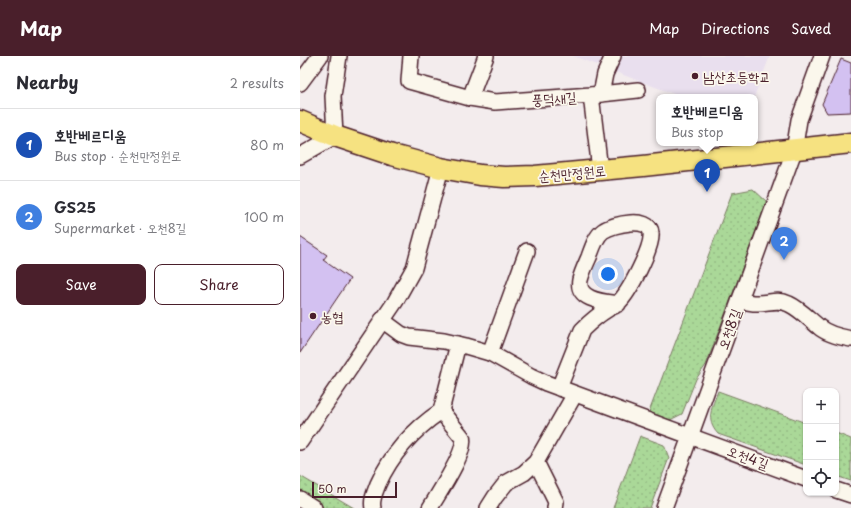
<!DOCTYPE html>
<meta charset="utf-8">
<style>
:root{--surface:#fff;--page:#f7f7f7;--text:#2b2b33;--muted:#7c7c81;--line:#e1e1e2;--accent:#4a1f2b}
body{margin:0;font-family:"Playpen Sans","Poor Story",sans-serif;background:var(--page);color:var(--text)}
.controls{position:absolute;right:12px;bottom:12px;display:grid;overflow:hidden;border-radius:8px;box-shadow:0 1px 3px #0004}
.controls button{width:36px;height:36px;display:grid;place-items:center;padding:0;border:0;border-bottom:1px solid var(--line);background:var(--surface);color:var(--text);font:20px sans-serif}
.scale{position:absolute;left:12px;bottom:10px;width:85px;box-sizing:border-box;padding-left:4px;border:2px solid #4a1f2b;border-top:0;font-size:11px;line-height:14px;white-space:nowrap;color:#4a1f2b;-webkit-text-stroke:3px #fbf7ec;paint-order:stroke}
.you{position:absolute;left:308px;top:218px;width:14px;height:14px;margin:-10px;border:3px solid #fff;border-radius:50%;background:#1a73e8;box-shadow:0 0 0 6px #1a73e833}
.badge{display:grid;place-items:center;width:26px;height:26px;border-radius:50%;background:var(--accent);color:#fff;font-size:13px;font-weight:700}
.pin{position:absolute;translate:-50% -33px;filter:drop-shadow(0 1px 2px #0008)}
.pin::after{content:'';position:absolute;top:21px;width:14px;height:12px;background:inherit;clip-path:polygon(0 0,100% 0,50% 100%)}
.popup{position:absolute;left:356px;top:38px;width:102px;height:52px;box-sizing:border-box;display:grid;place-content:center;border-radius:8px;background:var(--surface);filter:drop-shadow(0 1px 3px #0005);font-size:13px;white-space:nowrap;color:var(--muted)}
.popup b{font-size:15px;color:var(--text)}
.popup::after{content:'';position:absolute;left:50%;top:100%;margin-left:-8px;border:8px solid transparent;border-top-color:var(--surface)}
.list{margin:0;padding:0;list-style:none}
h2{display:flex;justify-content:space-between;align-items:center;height:52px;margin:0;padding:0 16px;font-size:17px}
h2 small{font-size:13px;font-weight:400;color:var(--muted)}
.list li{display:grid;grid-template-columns:26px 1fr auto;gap:12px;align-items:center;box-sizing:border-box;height:72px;padding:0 16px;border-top:1px solid var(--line)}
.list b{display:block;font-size:15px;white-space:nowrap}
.list p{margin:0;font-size:13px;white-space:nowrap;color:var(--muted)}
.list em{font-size:13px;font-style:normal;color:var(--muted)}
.actions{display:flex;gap:8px;padding:12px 16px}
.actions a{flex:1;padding:9px 0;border:1px solid var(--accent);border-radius:8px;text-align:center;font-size:14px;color:var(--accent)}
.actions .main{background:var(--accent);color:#fff}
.icon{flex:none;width:22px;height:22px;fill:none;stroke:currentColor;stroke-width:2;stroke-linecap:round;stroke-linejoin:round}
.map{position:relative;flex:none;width:551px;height:452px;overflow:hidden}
header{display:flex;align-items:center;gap:24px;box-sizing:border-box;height:56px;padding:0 20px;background:var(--accent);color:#fff}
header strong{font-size:19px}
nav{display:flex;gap:22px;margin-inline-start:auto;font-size:14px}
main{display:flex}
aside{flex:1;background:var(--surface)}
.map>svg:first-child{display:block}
.built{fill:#e9dfee}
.park{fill:url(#park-dots);stroke:#7a7c62}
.building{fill:#d3c1f1;stroke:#4a1f2b}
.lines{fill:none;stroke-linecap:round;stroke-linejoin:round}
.minor-casing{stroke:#4a1f2b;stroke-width:18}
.major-casing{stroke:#4a1f2b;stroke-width:23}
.minor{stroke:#fbf7ec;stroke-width:15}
.major{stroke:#f6e281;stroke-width:20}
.poi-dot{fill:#4a1f2b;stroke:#fbf7ec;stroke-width:1.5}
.labels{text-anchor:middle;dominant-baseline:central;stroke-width:3.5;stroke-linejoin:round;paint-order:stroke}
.poi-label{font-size:14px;fill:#4a1f2b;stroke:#fbf7ec;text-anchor:start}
.street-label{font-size:14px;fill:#4a1f2b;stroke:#fbf7ec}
</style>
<header>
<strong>Map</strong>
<nav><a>Map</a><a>Directions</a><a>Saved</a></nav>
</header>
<main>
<aside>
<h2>Nearby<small>2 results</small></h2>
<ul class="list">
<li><span class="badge" style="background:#1a4fb4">1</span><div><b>호반베르디움</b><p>Bus stop · 순천만정원로</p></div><em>80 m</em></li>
<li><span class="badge" style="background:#3f7fe0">2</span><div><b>GS25</b><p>Supermarket · 오천8길</p></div><em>100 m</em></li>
</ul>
<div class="actions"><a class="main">Save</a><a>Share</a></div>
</aside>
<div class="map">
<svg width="551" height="452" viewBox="0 0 551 452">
<defs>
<pattern id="park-dots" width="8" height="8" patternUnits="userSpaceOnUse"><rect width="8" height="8" fill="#aad898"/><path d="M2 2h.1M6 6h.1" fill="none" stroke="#94b983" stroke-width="1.8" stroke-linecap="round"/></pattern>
</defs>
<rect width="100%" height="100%" fill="#f3eced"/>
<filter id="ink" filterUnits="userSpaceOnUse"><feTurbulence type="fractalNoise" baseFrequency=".025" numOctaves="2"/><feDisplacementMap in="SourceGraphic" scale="8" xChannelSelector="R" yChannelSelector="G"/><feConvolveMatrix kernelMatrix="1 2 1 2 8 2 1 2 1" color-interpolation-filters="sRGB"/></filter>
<g filter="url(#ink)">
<!-- built -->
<path class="built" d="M 273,0 L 470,0 L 454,41 L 382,41 Z"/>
<!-- park -->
<g class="park">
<path d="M 453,133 L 467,146 L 406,309 L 396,323 L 382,358 L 370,364 L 349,356 L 432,137 Z"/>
<path d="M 418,335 L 506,367 L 506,409 L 418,378 C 405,364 412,351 418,335 Z"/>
<path d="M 536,377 L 551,383 L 551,425 L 536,420 Z"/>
<path d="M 340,380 L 364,389 L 369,402 L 350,452 L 313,452 Z"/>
<path d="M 0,420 L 54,452 L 24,452 L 0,437 Z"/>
</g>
<!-- building -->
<g class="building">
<path d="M 541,3 L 551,7 L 551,56 L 527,57 L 522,48 Z"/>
<path d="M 0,181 L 27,199 L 23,204 L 50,223 L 0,297 Z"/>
</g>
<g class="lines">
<!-- minor casing -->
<g class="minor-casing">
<g id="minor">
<path d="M 111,0 L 109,25 L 170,42 L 195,46 L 291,39 L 338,34"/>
<path d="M 0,27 L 20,0"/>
<path d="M 301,38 L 305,18 L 313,0"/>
<path d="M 291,39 L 300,114"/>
<path d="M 170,42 L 186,0"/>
<path d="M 0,100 L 35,80 L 33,40 L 39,0"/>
<path d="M 440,244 C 445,245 450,247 455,247 C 467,248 477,242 489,248 C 500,253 509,263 519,271 C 527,278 540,281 551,283"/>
<path d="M 82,264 L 101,278 L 109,281 L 144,285 L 166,290 L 190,297 L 231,320 L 246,327 L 506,423"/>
<path d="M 190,297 L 227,195"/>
<path d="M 259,332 L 282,274 C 290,266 298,259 308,253 C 311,251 316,250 318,247 C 329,237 353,191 351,177 C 350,160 313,168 303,175 C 296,180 292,193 289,201 C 286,208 282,216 280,224 C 276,244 304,246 318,248"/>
<path d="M 0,386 L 95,246 L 114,212 L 141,112"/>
<path d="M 236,406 L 256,446 L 255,452"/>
<path d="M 536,434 L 551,439"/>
<path d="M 0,443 L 14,452"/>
<path d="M 73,452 C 71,444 75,436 78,428 C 92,397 113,374 141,355 L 158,288"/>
<path d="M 130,452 C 138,438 168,394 162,381 L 141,355"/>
<path d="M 188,452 L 195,441 L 206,427 L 224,417 L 236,406 L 275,338"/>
<path d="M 364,452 L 494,95 L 499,64 L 522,0"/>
</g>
</g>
<!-- major casing -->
<g class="major-casing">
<path id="major" d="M 0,65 L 35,80 L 92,99 L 141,112 L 180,119 L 204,121 L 235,120 L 343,110 L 551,87"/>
</g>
<!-- minor -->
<use href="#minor" class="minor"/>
<!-- major -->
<use href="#major" class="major"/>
</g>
</g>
<!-- markers -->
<g class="poi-dot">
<circle cx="395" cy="20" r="4"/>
<circle cx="13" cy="260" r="4"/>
</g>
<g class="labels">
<!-- poi labels -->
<g class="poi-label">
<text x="403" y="20">남산초등학교</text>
<text x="21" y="260">농협</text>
</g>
<!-- street labels -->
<g class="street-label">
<text transform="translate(254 42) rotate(-4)">풍덕새길</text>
<text transform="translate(272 117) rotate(-5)">순천만정원로</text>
<text transform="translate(429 273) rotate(-70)">오천8길</text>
<text transform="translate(448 401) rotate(20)">오천4길</text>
</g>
</g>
</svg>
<div class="controls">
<button>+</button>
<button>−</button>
<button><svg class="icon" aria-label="locate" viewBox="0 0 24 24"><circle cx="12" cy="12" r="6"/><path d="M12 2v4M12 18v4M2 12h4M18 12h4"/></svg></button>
</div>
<div class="scale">50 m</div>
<div class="you"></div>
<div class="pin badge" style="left:407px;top:136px;background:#1a4fb4">1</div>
<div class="popup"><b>호반베르디움</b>Bus stop</div>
<div class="pin badge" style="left:484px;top:204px;background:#3f7fe0">2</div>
</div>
</main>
